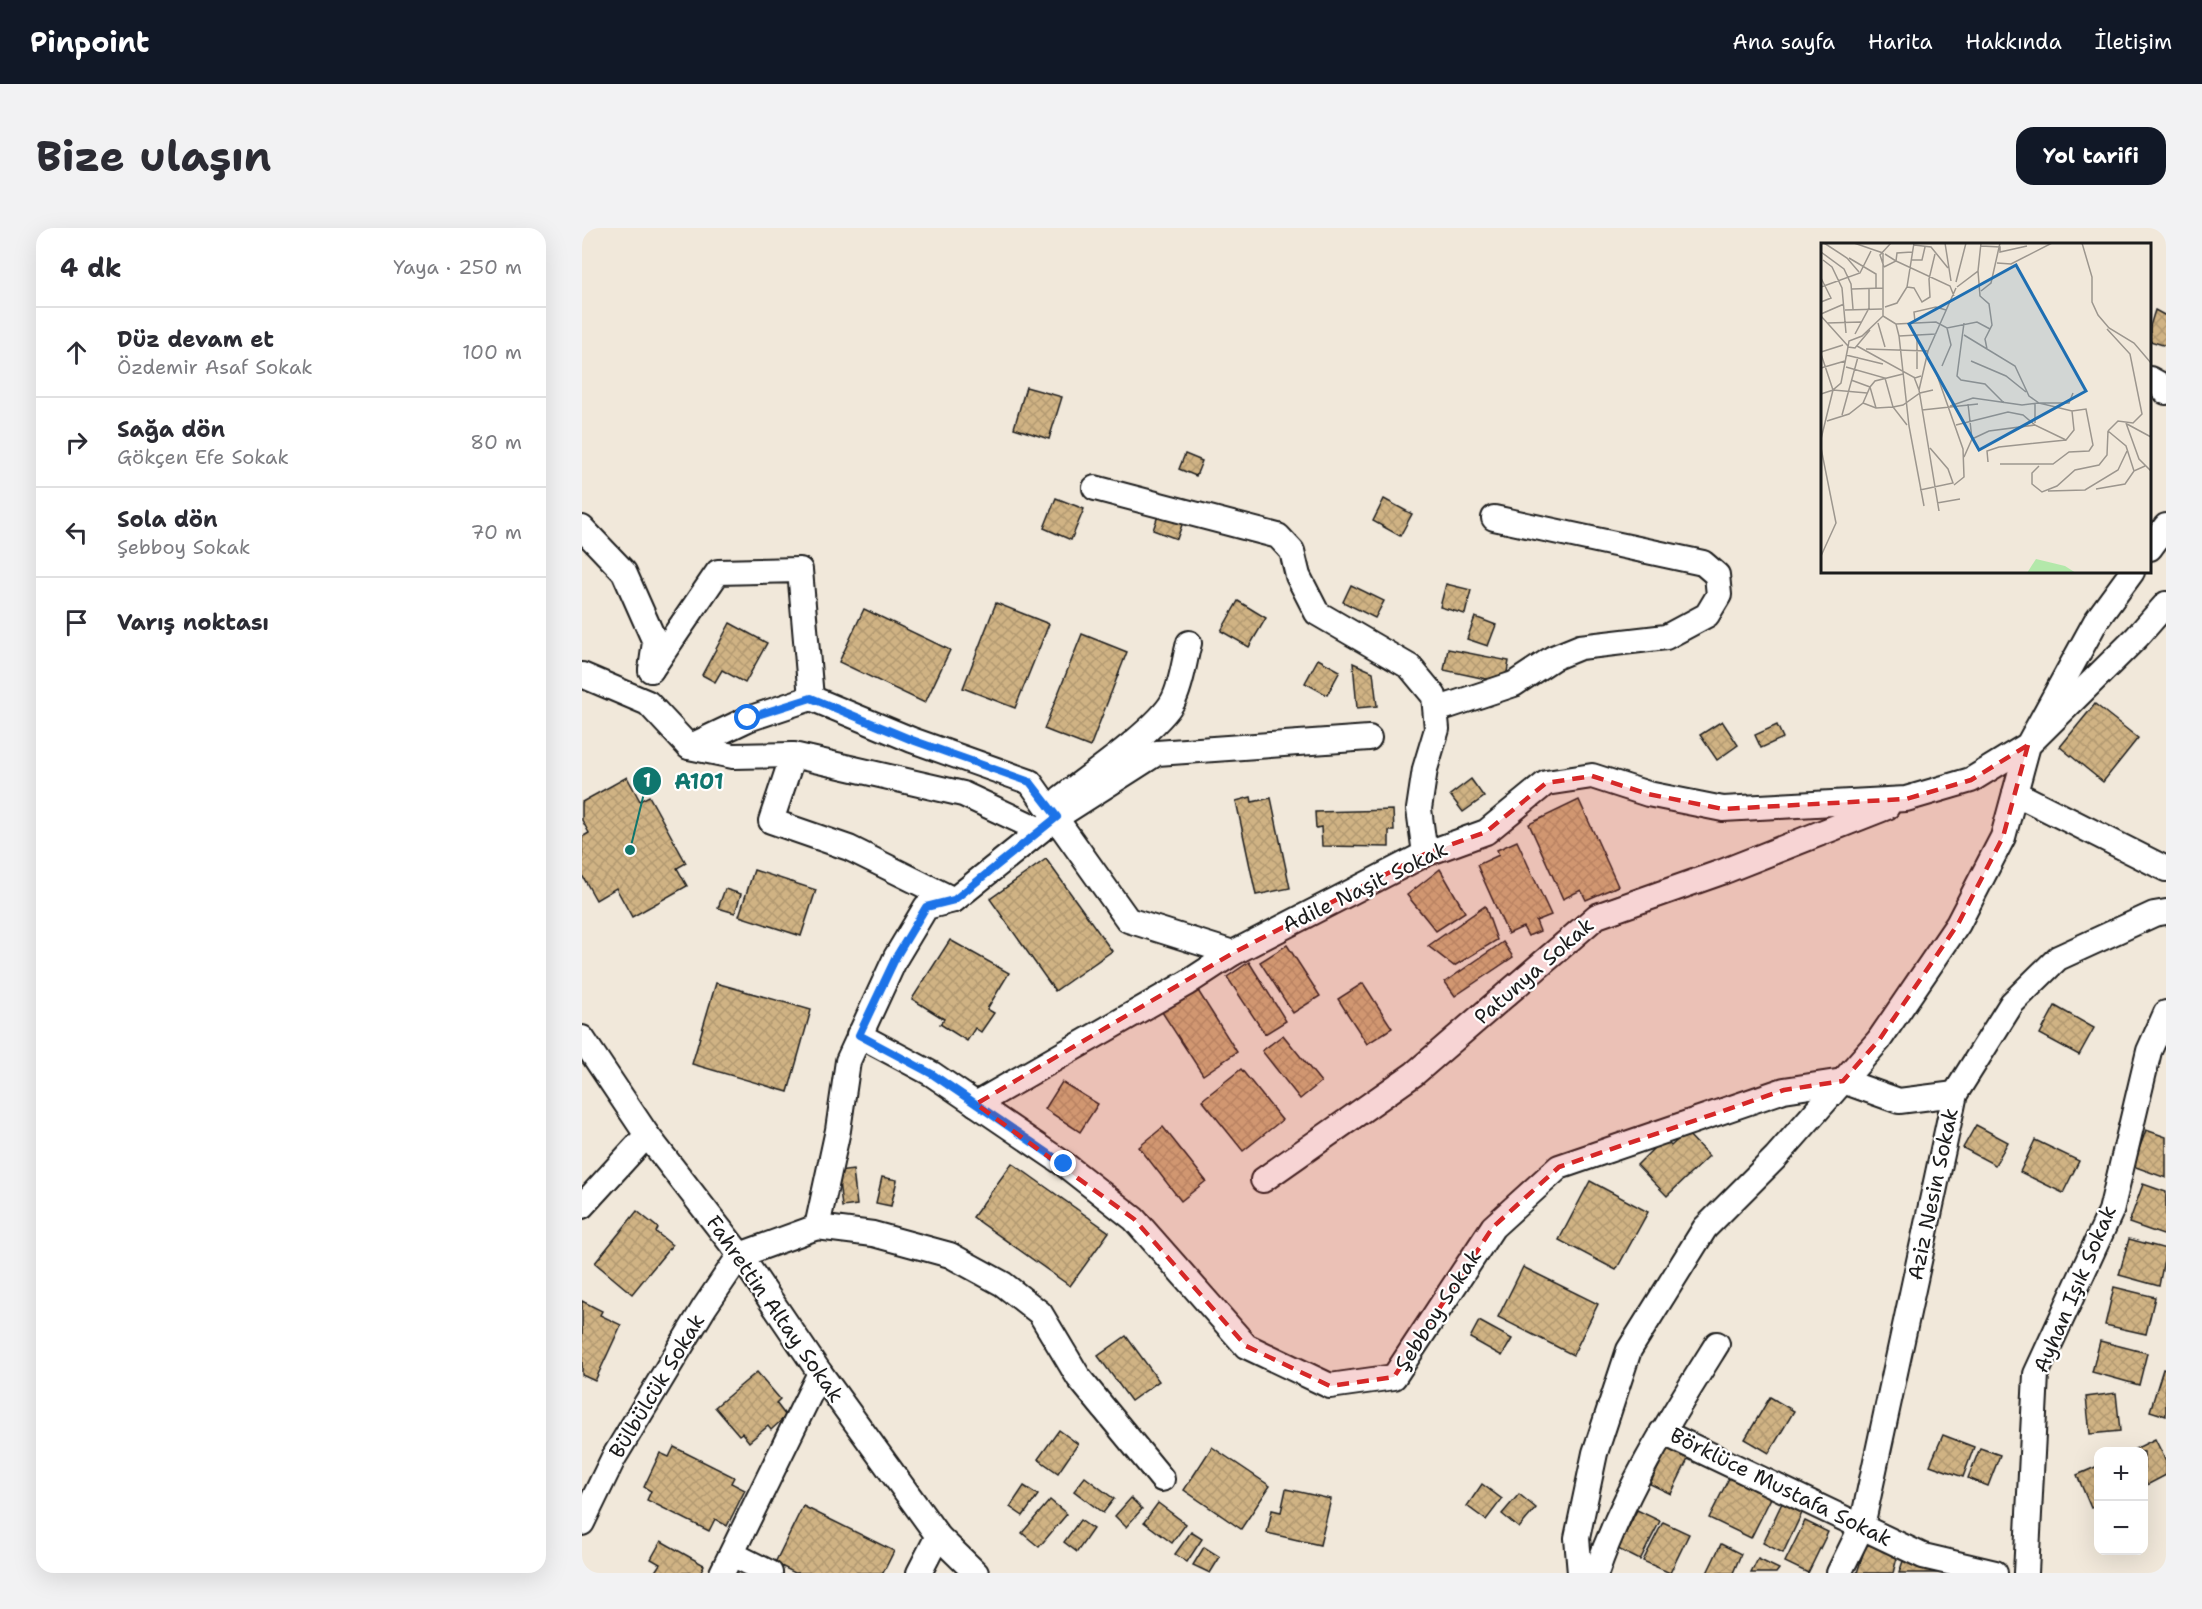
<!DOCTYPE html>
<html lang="tr">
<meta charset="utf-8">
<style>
:root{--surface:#fff;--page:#f2f2f3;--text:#2b2b33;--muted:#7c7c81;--line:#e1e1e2;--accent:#111827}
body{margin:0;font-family:"Shantell Sans",sans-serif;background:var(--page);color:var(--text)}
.controls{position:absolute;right:18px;bottom:18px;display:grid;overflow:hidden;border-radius:12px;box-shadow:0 6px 24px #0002}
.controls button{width:54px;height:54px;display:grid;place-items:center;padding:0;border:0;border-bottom:2px solid var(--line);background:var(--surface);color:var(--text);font:30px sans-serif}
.stop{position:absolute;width:18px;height:18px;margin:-14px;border:4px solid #1a73e8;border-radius:50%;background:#fff}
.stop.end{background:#1a73e8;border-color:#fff;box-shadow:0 2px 6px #0008}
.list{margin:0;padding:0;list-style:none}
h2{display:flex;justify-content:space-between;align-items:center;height:78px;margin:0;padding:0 24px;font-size:26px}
h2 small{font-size:20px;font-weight:400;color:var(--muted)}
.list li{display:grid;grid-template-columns:39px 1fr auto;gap:18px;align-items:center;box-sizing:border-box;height:90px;padding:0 24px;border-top:2px solid var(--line)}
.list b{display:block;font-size:22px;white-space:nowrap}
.list p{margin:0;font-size:20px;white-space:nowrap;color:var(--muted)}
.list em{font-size:20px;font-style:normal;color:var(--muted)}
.icon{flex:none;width:33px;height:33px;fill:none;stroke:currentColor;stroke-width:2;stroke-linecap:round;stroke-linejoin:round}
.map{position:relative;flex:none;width:1584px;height:1345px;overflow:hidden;border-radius:18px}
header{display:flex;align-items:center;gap:36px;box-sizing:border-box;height:84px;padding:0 30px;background:var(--accent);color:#fff}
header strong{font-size:28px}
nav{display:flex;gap:33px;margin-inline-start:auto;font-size:21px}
.intro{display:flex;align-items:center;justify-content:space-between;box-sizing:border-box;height:144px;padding:0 36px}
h1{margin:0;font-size:42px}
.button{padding:15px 27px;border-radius:18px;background:var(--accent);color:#fff;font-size:21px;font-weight:700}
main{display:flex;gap:36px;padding:0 36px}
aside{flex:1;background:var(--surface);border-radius:18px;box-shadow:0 6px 24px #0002}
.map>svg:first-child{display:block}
.building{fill:url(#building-cross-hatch);stroke:#1c1c1c;stroke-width:1.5}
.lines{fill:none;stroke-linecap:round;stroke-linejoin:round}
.minor-casing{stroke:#1c1c1c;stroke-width:28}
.minor{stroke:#fff;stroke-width:24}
.route{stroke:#1a73e8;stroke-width:8}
.marked{fill:#d62828;fill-opacity:0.2;stroke:#d62828;stroke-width:4.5;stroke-dasharray:12 8;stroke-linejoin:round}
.labels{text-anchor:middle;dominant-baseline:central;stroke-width:4.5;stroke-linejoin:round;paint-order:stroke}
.street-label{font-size:21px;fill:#1c1c1c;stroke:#fff}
.inset-road{fill:none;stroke:#9c968e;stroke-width:1.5}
.view{fill:#1f6fb2;fill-opacity:0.15;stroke:#1f6fb2;stroke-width:3}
.inset-edge{fill:none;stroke:#1c1c1c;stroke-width:3}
.leader{fill:none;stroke:#0f766e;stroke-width:2}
.callout-dot{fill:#0f766e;stroke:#fff;stroke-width:2}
.mark-label{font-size:18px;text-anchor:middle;font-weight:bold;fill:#fff}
.callout-label{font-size:22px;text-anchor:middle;font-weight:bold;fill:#0f766e;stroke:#fff;stroke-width:4.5;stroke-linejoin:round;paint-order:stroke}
</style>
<header>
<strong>Pinpoint</strong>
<nav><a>Ana sayfa</a><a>Harita</a><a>Hakkında</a><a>İletişim</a></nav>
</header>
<div class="intro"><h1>Bize ulaşın</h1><a class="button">Yol tarifi</a></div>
<main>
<aside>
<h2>4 dk<small>Yaya · 250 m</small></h2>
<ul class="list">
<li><svg class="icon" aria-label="ahead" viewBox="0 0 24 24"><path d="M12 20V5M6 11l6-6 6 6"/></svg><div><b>Düz devam et</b><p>Özdemir Asaf Sokak</p></div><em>100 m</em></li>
<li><svg class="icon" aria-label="right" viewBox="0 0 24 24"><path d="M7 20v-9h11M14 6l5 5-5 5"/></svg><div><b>Sağa dön</b><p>Gökçen Efe Sokak</p></div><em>80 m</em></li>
<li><svg class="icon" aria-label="left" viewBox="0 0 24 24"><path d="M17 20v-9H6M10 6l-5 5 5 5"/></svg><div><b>Sola dön</b><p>Şebboy Sokak</p></div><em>70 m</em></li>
<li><svg class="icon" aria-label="arrive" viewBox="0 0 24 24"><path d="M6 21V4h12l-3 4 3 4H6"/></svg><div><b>Varış noktası</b></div></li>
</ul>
</aside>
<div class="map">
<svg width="1584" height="1345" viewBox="0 0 1584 1345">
<defs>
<pattern id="building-cross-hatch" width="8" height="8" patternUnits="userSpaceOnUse" patternTransform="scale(1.5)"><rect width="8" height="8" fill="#d0b384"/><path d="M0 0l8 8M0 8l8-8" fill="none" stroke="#b29971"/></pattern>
</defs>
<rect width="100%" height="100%" fill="#f1e8da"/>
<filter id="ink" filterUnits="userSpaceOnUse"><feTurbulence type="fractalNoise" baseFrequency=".0167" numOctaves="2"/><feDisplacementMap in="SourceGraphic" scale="12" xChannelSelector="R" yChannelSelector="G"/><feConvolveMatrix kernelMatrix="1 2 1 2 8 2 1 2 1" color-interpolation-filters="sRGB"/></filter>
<g filter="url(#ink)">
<!-- building -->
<g class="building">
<path d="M 1573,82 L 1584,88 L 1584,118 L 1568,113 L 1568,98 Z"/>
<path d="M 444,159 L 480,169 L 467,211 L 432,200 Z"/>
<path d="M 603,226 L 620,233 L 614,248 L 597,241 Z"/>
<path d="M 474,270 L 502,281 L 489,312 L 462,300 Z"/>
<path d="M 802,271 L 830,286 L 818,308 L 791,293 Z"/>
<path d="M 577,285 L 601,294 L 595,311 L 571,302 Z"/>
<path d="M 864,356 L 889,362 L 883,386 L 858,379 Z"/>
<path d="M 769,357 L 802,373 L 793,390 L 761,374 Z"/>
<path d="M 656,373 L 684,390 L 667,419 L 639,403 Z"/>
<path d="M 414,375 L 467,396 L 433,480 L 381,460 Z"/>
<path d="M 282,381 L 368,422 L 343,475 L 257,434 Z"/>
<path d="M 893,389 L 914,397 L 906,418 L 885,411 Z"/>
<path d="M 148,395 L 185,415 L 163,455 L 140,442 L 133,454 L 120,447 Z"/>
<path d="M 500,406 L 545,424 L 508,519 L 462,501 Z"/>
<path d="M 866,421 L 927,433 L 923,455 L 862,442 Z"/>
<path d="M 736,431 L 758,443 L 745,467 L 723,455 Z"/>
<path d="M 771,435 L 791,444 L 795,478 L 775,480 Z"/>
<path d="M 1513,476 L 1556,510 L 1521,554 L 1478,519 Z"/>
<path d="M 1140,493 L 1156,517 L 1135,532 L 1118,507 Z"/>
<path d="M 1195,497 L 1201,510 L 1179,520 L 1173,507 Z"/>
<path d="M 45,549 L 58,573 L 67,568 L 104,635 L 95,640 L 105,658 L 50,689 L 34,660 L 14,672 L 0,647 L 0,609 L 7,605 L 0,592 L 0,574 Z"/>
<path d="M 889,551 L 902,569 L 881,584 L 868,567 Z"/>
<path d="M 669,569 L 670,574 L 689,570 L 708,660 L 674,667 L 654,573 Z"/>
<path d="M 997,572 L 1036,658 L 1004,672 L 999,662 L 981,671 L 947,596 Z"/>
<path d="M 811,582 L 812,603 L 807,603 L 807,619 L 740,618 L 739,599 L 734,600 L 733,584 Z"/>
<path d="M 935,613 L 969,687 L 954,693 L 958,703 L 946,708 L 941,699 L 926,706 L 895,637 L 917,627 L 915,622 Z"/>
<path d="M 464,631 L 530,723 L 473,763 L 408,671 Z"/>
<path d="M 858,641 L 883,684 L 854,703 L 825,667 Z"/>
<path d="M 172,642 L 234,662 L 219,708 L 157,688 Z"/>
<path d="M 143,661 L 159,666 L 153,685 L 136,680 Z"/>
<path d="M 903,678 L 915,712 L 872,738 L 846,718 Z"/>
<path d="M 368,712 L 427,745 L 405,781 L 412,785 L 399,804 L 393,800 L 385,813 L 358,796 L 362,791 L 330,771 Z"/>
<path d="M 921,714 L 931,729 L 873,768 L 863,754 Z"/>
<path d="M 705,717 L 738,768 L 711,785 L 678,734 Z"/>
<path d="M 667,734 L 704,793 L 683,806 L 645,749 Z"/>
<path d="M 134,755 L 229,782 L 206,864 L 110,836 Z"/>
<path d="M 781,755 L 810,800 L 785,816 L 756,771 Z"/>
<path d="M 613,758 L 655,824 L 621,847 L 578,781 Z"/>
<path d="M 1473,778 L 1512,800 L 1497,827 L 1458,806 Z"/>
<path d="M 701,807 L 739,854 L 718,871 L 680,823 Z"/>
<path d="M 659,841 L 700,892 L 661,923 L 620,872 Z"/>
<path d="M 480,854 L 516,876 L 498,904 L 463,881 Z"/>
<path d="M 1394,897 L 1426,914 L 1413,937 L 1381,920 Z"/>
<path d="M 581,899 L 624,953 L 599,973 L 557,919 Z"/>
<path d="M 1564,902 L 1584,909 L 1584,950 L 1551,938 Z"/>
<path d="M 1104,904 L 1127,928 L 1085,968 L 1055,937 L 1082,910 L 1089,918 Z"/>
<path d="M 1453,912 L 1497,933 L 1481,965 L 1438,944 Z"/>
<path d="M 430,935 L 527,1004 L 488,1058 L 391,989 Z"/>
<path d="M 271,942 L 275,977 L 260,979 L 256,944 Z"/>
<path d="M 300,949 L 315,952 L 309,978 L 294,975 Z"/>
<path d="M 1008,953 L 1066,984 L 1034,1042 L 977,1012 Z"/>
<path d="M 1561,956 L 1584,964 L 1584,1008 L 1547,995 Z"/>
<path d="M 55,983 L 76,1000 L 74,1004 L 90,1017 L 50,1066 L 13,1035 Z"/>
<path d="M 1547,1011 L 1584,1021 L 1577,1058 L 1537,1047 Z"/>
<path d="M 941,1039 L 1016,1076 L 991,1127 L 916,1089 Z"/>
<path d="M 1532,1059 L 1573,1069 L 1564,1106 L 1523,1097 Z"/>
<path d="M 0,1073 L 20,1083 L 18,1087 L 39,1097 L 13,1153 L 0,1147 Z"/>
<path d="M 897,1093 L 930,1111 L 920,1128 L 888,1110 Z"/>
<path d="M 544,1108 L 577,1153 L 549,1173 L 516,1128 Z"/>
<path d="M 1518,1113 L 1565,1125 L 1557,1157 L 1510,1144 Z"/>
<path d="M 1581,1141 L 1584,1142 L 1584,1188 L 1568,1183 Z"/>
<path d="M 175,1144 L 198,1171 L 194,1175 L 204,1188 L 189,1202 L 186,1198 L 167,1214 L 160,1205 L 157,1207 L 133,1179 Z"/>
<path d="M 1534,1165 L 1538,1203 L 1508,1206 L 1504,1169 Z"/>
<path d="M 1188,1169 L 1212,1183 L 1187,1225 L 1163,1211 Z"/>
<path d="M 477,1202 L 496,1216 L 476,1245 L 456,1231 Z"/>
<path d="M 1361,1207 L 1392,1219 L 1381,1249 L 1348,1237 Z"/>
<path d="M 1573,1211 L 1584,1233 L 1584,1247 L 1565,1257 L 1562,1249 L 1562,1224 L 1549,1223 Z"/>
<path d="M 92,1219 L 152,1249 L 149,1255 L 163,1262 L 145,1298 L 133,1291 L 127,1303 L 65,1272 L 69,1263 L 62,1259 L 78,1225 L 87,1229 Z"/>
<path d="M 630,1219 L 688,1258 L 659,1301 L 602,1262 Z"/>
<path d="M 1086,1219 L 1107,1229 L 1089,1266 L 1068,1256 Z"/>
<path d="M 1398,1220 L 1418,1227 L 1406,1258 L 1386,1250 Z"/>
<path d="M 1516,1238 L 1516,1277 L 1509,1280 L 1495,1247 Z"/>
<path d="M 1151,1242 L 1193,1262 L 1169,1310 L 1127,1290 Z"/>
<path d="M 503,1249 L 532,1271 L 521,1285 L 492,1263 Z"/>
<path d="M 900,1256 L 920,1271 L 904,1292 L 885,1278 Z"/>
<path d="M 442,1258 L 456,1267 L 441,1288 L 428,1279 Z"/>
<path d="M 704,1261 L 749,1271 L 738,1317 L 685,1305 L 690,1282 L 699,1284 Z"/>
<path d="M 937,1266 L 954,1280 L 937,1300 L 920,1286 Z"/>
<path d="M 549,1270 L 560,1281 L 544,1299 L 533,1288 Z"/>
<path d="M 468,1272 L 485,1286 L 457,1319 L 440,1305 Z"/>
<path d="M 576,1275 L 604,1296 L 590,1315 L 562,1294 Z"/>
<path d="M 1200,1275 L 1220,1285 L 1201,1325 L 1181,1315 Z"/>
<path d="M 221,1278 L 312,1323 L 301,1345 L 213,1345 L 193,1335 Z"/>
<path d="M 1055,1282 L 1078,1293 L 1058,1332 L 1036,1321 Z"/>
<path d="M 498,1292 L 511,1301 L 495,1324 L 482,1314 Z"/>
<path d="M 1223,1293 L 1246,1304 L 1226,1345 L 1203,1334 Z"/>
<path d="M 1081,1294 L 1107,1306 L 1088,1345 L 1061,1333 Z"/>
<path d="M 609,1304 L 620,1311 L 605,1334 L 593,1326 Z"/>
<path d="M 79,1313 L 122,1337 L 118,1345 L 72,1345 L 78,1336 L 69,1331 Z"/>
<path d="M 1139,1316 L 1159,1326 L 1151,1345 L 1125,1345 Z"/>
<path d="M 1284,1316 L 1316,1326 L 1311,1345 L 1275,1345 Z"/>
<path d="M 622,1319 L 638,1329 L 628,1345 L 611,1337 Z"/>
<path d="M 1323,1327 L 1375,1345 L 1317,1345 Z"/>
<path d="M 1176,1331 L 1197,1341 L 1194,1345 L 1169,1345 Z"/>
</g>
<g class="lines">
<!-- minor casing -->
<g class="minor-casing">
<g id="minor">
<path d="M 1568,151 L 1577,156 L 1584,164"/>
<path d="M 513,260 L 696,308 L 710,323 L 716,348 L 735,385 L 828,439 L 852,468 L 855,501 L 843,541 L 837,581 L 843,626"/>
<path d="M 0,300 L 42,344 L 73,414 L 69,442"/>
<path d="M 1568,320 L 1584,298"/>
<path d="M 69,442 L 136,344 L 218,342 L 229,470"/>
<path d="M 0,447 L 66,475 L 107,519 L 166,491 L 229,470 L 330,512 L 448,554 L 546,692 L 651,725"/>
<path d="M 854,482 L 932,456 L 971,430 L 998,419 L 1084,409 L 1125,387 L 1137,367 L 1135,347 L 1121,335 L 912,290"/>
<path d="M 107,519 L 151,528 L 211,527"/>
<path d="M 1433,565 L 1584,641"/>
<path d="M 479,570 C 506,549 576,501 591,473 C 600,456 602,433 607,415"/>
<path d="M 372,672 L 267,620 L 189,593 L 211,527 L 381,566 L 458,602"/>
<path d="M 277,807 L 350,846 L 482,936 L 552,991 L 664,1118 L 748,1158 L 812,1149 L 911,999 L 977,939 L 1202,862 L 1261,853 L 1317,873 L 1373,866"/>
<path d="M 0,810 L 65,907 L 158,1027 L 238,1145 L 356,1308 L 394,1345"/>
<path d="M 394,876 L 605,755 L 651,725 L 843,626 L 904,604 L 964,555 L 1010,548 L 1066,566 L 1141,581 L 1324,571 L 1389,552 L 1446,517 L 1514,393 L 1550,344"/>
<path d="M 681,952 L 832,846 L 1015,688 L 1140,644 L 1305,579"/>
<path d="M 0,978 L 65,907"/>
<path d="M 235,999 L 291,1006 L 368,1027 L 421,1056 L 458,1085 L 497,1150 L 580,1251"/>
<path d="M 1080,1204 L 1341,1328 L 1413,1345"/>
<path d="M 0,1295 L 32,1229 L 122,1080 L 158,1027 L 235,999 L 256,902 L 266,833 L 314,729 L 344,679 L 372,672 L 475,589 L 575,525 L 787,510"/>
<path d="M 150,1326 L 188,1345"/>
<path d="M 140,1345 L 238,1145"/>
<path d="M 337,1345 L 356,1308"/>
<path d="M 998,1345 L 995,1310 L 1013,1225 L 1047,1122 L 1123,1000 L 1194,929 L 1297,812 L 1376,696 L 1421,609 L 1446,517 L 1555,409 L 1584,376"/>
<path d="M 1014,1345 C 1043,1261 1088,1191 1135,1116"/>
<path d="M 1257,1345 L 1280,1298 L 1373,866 L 1430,775 L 1476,730 L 1572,686 L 1584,684"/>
<path d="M 1444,1345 L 1454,1146 L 1529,983 L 1567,823 L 1584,785"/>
</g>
</g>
<!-- minor -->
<use href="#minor" class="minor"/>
</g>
</g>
<g class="lines" filter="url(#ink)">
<!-- route -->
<path class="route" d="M 166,490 L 229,470 L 330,512 L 448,554 L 475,589 L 372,672 L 344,679 L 314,729 L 277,807 L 350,846 L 482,936"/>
</g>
<!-- marked area -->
<path class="marked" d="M 1446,517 L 1421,609 L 1376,696 L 1297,812 L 1261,853 L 1202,862 L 977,939 L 911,999 L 812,1149 L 748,1158 L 664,1118 L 552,991 L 394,876 L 651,725 L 843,626 L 904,604 L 964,555 L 1010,548 L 1066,566 L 1141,581 L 1324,571 L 1389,552 Z"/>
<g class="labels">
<!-- street labels -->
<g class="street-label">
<text transform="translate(783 659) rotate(-26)">Adile Naşit Sokak</text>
<text transform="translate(952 743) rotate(-41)">Patunya Sokak</text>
<text transform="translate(1351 966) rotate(-78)">Aziz Nesin Sokak</text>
<text transform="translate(1493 1061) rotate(-67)">Ayhan Işık Sokak</text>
<text transform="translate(193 1081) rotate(55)">Fahrettin Altay Sokak</text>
<text transform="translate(856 1082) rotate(-57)">Şebboy Sokak</text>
<text transform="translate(75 1158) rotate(-59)">Bülbülcük Sokak</text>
<text transform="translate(1199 1259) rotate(26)">Börklüce Mustafa Sokak</text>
</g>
</g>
<!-- overview -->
<g transform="translate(1239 15)">
<rect width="330" height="330" fill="#f1e8da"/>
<path d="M 215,316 L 244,323 L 255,330 L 206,330 Z" fill="#b3e8aa"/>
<path class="inset-road" d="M 3,0 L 26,15 L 38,29M 33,0 L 62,10M 124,0 L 130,38M 261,0 L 271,34 L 271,59 L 277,72 L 288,85 L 313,100 L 330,120M 93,2 L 110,4 L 127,25M 160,3 L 179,4 L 179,9 L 206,3M 0,9 L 23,26 L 30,41 L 32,66M 91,9 L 76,10 L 75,18 L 129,43 L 133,53M 28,15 L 55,31 L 55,45M 2,17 L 11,24 L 21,45 L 25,90M 91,17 L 101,17 L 104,4M 176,20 L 190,21 L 231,0M 63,24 L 75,18 L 64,11M 63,24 L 59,12 L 70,0M 157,28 L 159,53 L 168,61 L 171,82 L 164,96 L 166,106M 0,35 L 10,55 L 0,59M 135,39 L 145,0M 0,44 L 39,30 L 50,8M 86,44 L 93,45 L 101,59 L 109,54 L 108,36 L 114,11M 136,44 L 157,28 L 160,0M 31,46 L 62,45M 160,48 L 170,40 L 179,0M 64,64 L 76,60 L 86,44 L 93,0M 24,67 L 61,66M 0,71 L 23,61M 0,73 L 27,103M 62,73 L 75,81 L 78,93 L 88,183 L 103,263M 94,79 L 93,69 L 115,64 L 125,67M 6,80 L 40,79M 57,80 L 64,104M 143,80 L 136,133 L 140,137 L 164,141 L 183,160M 75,81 L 115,79 L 126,85 L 156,79 L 169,86M 286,86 L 309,111 L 321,171 L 312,180 L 297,178 L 287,188M 49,87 L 34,105 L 27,104 L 28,98 L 41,93 L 62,73 L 62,10M 34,91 L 48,65 L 48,46M 143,92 L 194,123 L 208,153 L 218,160 L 248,160 L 252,150M 78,93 L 115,91M 36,103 L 94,135 L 100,133M 45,106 L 107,108M 0,109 L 22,102M 0,111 L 12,147M 25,112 L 62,121M 150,118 L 185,133 L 205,149M 121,123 L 130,102 L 126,85M 25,124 L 64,135 L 72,164 L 86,182M 0,125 L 24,118M 96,126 L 96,92M 116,132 L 142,206 L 143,234 L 133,242M 93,134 L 98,147 L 118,268M 98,147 L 107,108 L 135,45M 0,151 L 12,147 L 46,150M 42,160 L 55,165 L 72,164 L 82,162 L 99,150 L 112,147M 147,161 L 151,196M 214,161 L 214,180M 129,163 L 152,155 L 201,162 L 218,160 L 251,168 L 265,166 L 272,202 L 268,208 L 248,209 L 232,221 L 179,221M 55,165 L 49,144 L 54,138 L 82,131M 101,167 L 157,161M 21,172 L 37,114M 6,178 L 28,171 L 42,160 L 49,144 L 30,137M 305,180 L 318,216 L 330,228M 306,181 L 330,194M 135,182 L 187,169 L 202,172 L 214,182M 287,188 L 305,203 L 313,228 L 324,223M 0,196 L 12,147 L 20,140 L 27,104M 151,196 L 168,188 L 214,182 L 245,197 L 253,187 L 251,168M 0,205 L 15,280 L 0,313M 143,214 L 151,196M 167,219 L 166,208 L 178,204 L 245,197M 218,223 L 211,230 L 211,241 L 221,249 L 236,243 L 254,227 L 278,222 L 286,212 L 287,188M 275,246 L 304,241 L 313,228M 99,247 L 132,240 L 127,226 L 109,205M 227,248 L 264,247 L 297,227 L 306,208M 116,260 L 139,256"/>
<path class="view" d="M 195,22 L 265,148 L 158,207 L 88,81 Z"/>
<rect width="330" height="330" class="inset-edge"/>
</g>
<!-- callouts -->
<path class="leader" d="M48 622L65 553"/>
<g class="callout-dot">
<circle cx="48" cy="622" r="6"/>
<circle cx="65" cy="553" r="15"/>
</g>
<g class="mark-label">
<text x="65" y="559">1</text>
</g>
<g class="callout-label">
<text x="117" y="561">A101</text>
</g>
</svg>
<div class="controls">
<button>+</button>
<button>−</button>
</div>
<div class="stop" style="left:166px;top:490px"></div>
<div class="stop end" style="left:482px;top:936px"></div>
</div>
</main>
